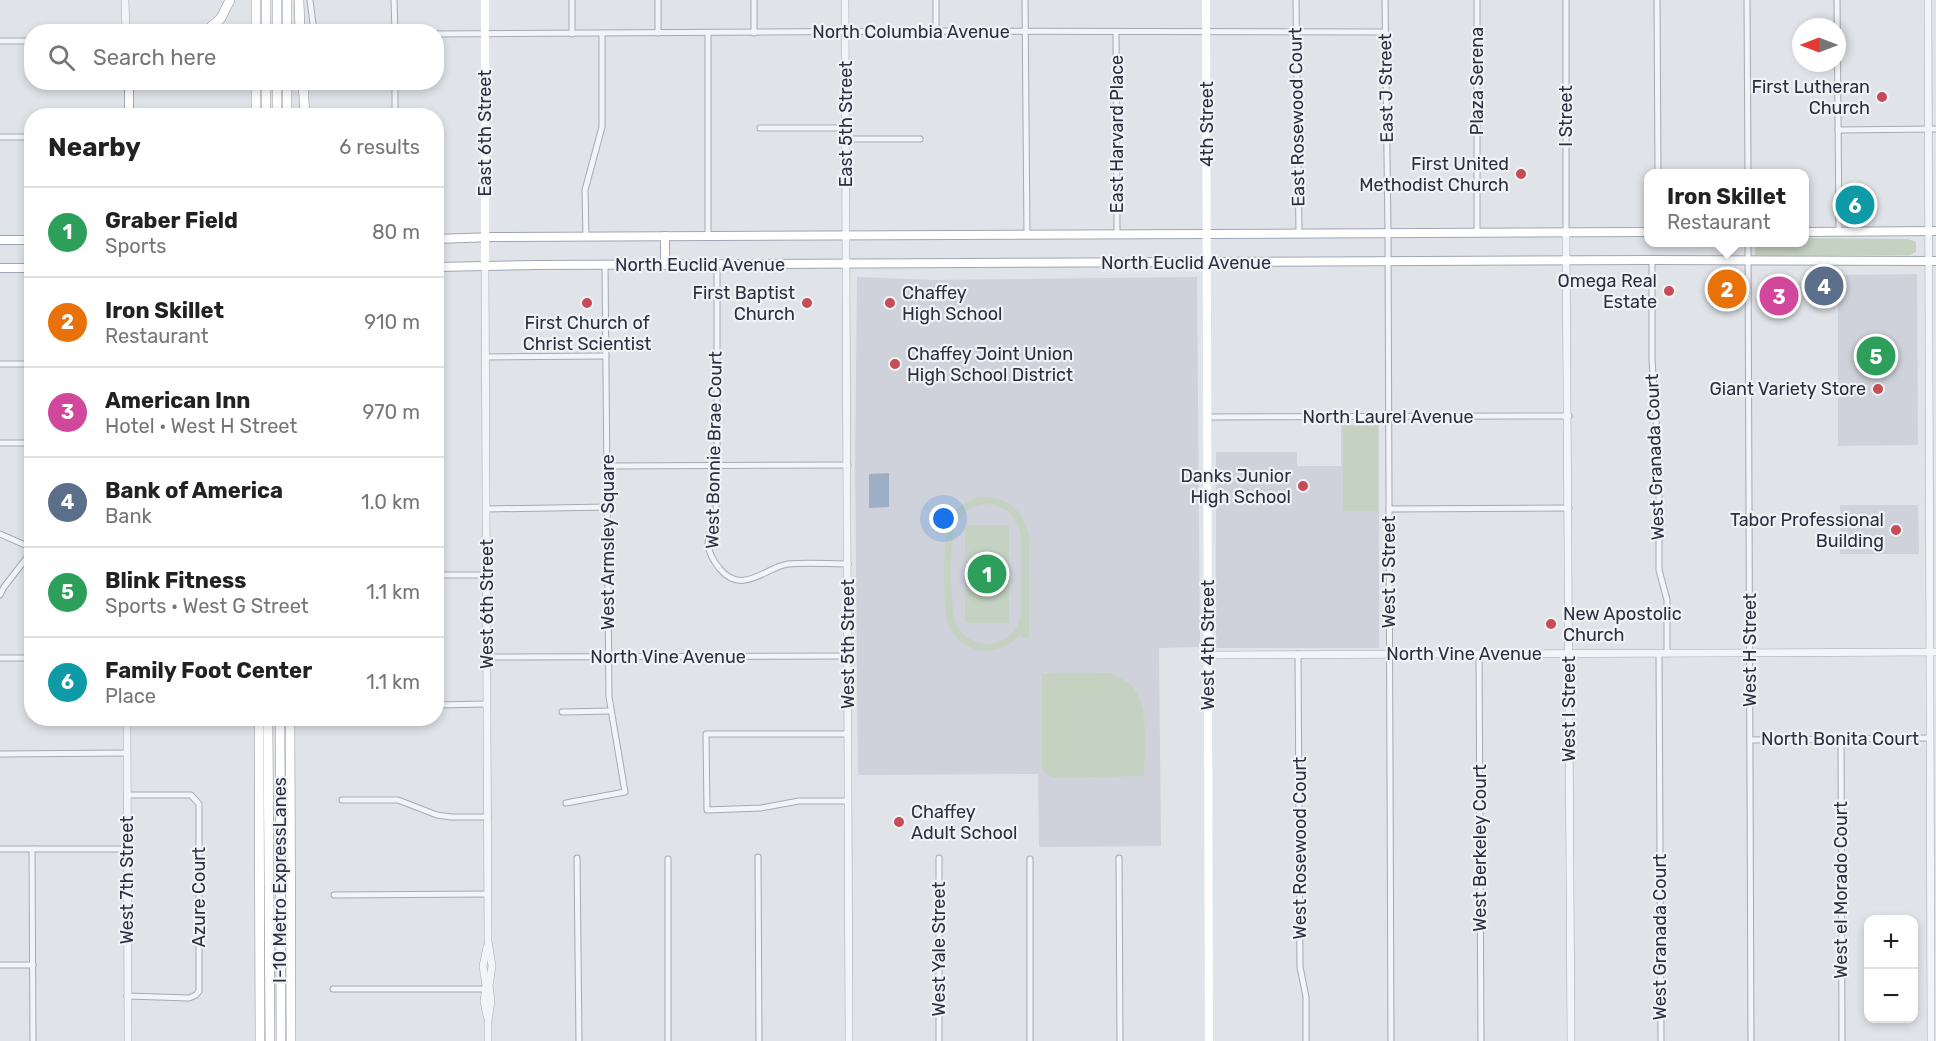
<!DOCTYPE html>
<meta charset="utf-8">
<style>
:root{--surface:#fff;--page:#f2f2f2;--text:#222;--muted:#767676;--line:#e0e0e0;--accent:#1a73e8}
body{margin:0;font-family:Rubik,sans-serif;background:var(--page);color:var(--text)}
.controls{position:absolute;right:18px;bottom:18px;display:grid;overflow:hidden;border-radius:12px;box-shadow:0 3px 9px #0003}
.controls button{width:54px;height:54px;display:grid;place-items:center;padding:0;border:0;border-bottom:2px solid var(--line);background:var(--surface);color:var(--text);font:30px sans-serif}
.compass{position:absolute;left:1792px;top:18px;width:54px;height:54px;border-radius:50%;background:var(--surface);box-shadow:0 3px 9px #0003;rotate:270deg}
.you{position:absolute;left:944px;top:519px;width:21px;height:21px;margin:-15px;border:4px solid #fff;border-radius:50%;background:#1a73e8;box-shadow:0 0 0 9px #1a73e833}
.badge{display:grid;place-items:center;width:39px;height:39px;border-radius:50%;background:var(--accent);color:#fff;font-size:20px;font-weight:700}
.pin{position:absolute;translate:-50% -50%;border:3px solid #fff;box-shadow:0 2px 6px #0006}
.popup{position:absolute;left:1644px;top:169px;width:165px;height:78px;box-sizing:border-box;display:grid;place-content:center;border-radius:12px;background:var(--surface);filter:drop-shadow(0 2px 4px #0005);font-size:20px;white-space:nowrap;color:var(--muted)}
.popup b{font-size:22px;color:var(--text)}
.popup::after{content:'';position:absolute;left:50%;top:100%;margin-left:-12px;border:12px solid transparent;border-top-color:var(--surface)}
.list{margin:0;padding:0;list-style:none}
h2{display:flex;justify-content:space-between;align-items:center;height:78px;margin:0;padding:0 24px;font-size:26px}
h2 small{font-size:20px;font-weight:400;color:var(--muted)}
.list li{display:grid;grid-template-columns:39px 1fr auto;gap:18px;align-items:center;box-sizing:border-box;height:90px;padding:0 24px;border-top:2px solid var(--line)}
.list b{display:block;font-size:22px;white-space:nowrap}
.list p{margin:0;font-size:20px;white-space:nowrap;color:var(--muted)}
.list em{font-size:20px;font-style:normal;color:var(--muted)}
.icon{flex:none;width:33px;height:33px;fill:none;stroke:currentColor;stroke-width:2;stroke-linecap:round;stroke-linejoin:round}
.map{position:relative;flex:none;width:1936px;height:1041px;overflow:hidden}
.search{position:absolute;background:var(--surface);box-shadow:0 3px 9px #0003;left:24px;top:24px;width:420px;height:66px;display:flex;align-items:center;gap:15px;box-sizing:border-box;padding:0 21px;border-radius:24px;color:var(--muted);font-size:22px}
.panel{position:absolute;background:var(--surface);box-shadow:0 3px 9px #0003;left:24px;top:108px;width:420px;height:618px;border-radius:24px}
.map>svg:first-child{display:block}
.built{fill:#cfd2da}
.green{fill:#c5d2c2;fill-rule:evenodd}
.water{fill:#9daec7}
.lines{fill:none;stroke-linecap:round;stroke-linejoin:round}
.minor-casing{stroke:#a6aab2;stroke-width:7}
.tertiary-casing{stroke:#a6aab2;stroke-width:8}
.primary-casing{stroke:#a0a6b4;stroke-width:10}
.motorway-casing{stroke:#898f9e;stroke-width:10}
.minor{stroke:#f3f4f7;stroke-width:5}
.tertiary{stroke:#f3f4f7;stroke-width:7}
.secondary{stroke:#fff;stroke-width:8}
.primary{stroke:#fff;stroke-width:8}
.motorway{stroke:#fff;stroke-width:9}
.poi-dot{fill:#c74c55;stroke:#f0f2f6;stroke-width:2}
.labels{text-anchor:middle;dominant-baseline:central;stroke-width:4.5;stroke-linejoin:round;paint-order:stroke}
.street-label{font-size:18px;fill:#2a303f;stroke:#f0f2f6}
.poi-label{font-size:18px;fill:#2a303f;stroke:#f0f2f6;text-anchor:end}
</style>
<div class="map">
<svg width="1936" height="1041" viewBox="0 0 1936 1041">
<rect width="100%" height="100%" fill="#e0e3e8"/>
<!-- built -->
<g class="built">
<path d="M 1917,274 L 1918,445 L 1838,446 L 1838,275 Z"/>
<path d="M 857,277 L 934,280 L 1197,277 L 1200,647 L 1159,648 L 1161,846 L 1039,847 L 1038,774 L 858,775 L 855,467 Z"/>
<path d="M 1341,425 L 1379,425 L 1379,648 L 1216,648 L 1216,452 L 1297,452 L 1297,466 L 1341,466 Z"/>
<path d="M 1840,505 L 1918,505 L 1919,554 L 1840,554 Z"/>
</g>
<!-- green -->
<g class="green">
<path d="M 1805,238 L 1908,239 L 1916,242 L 1916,252 L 1910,255 L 1755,256 L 1755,243 L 1805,242 Z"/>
<rect x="1343" y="426" width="35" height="85"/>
<path d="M 980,497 C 1007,495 1026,512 1029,539 L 1029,637 L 1021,637 L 1021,634 C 1000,658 963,657 949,626 C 942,610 942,532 951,517 C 957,506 968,500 980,497 ZM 987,504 C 1003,506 1013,513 1019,528 C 1023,544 1021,562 1021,578 C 1021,593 1024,610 1018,624 C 1006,650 968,650 956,624 C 950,610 950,544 954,528 C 960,514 971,505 987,504 Z"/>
<rect x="965" y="525" width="44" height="98"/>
<path d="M 1110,673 C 1116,677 1126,680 1131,685 C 1150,704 1144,750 1144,776 L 1052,778 L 1042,770 L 1042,674 Z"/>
</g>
<!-- water -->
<path class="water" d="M 889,473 L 889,507 L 869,508 L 869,474 Z"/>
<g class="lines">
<!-- minor casing -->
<g class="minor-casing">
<g id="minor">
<path d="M 310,0 L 314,32"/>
<path d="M 394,0 L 395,32"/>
<path d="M 572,0 L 572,34"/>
<path d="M 658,0 L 658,33"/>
<path d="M 936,0 L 936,31"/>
<path d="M 1025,0 L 1027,236"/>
<path d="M 1296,0 L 1299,234"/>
<path d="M 1385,0 L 1388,233 L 1391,1041"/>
<path d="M 1477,0 L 1477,233"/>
<path d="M 1566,0 L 1566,233"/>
<path d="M 1657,0 L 1658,174"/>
<path d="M 1747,0 L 1748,174"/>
<path d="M 1837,0 L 1839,232"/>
<path d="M 1116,32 L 1117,235"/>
<path d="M 708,33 L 708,237"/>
<path d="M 754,33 L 754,0"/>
<path d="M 436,34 L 936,31 L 1385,32"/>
<path d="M 0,41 L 32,41"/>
<path d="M 395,82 L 395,116"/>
<path d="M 760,128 L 846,128"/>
<path d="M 1838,130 L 1936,129"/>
<path d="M 0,137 L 32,137"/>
<path d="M 846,139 L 920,139"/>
<path d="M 586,237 L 585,190 L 602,127 L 602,34"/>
<path d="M 1748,242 L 1751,1041"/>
<path d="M 1652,260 L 1652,359 L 1659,466 L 1659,570 L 1667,600 L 1667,654"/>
<path d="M 717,265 L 717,466 L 715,471 C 715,486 718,503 715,517 C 713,526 708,535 708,544 C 709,554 714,562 720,569 C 742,596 766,567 788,564 C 807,562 829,564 848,564"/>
<path d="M 486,357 L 606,356"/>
<path d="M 0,364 L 32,364"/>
<path d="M 1208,417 L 1569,416"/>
<path d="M 0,443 L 32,443"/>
<path d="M 607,466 L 848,465"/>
<path d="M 487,509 L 607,507"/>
<path d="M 1389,509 L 1569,508"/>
<path d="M 0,534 L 32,548"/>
<path d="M 436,575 L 487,575"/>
<path d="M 0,595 L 4,587 L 32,551"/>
<path d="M 1298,654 L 1300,967 L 1306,997 L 1306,1041"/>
<path d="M 1479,654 L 1481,1041"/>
<path d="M 1659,654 L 1661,1041"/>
<path d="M 487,657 L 848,656"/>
<path d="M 0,658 L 32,658"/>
<path d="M 436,705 L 487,704"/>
<path d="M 562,712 L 611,711"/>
<path d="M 847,734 L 706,734 L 707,810 L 761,808 L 799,801 L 848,801"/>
<path d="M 1841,739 L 1842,1041"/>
<path d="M 1750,740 L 1930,738"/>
<path d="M 0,754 L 127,753"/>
<path d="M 342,800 L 398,800 L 437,815 L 451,817 L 488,817"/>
<path d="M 566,803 L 625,792 L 609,697 L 605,266"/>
<path d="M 0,849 L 127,849"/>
<path d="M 32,849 L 33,1041"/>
<path d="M 758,857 L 759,1041"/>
<path d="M 577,858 L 579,1041"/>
<path d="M 939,858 L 939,1041"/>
<path d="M 1119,858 L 1120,1041"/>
<path d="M 668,859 L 668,1041"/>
<path d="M 334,895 L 488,894"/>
<path d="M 0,965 L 33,965"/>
<path d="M 333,989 L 488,989"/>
<path d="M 127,996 L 189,998 L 196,995 L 199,991 L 199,804 L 191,795 L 127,795"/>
<path d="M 1030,1041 L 1030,859"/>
</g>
</g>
<!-- tertiary casing -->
<g class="tertiary-casing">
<g id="tertiary">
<path d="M 125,0 L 126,32"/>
<path d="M 845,0 L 849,1041"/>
<path d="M 1928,0 L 1931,1041"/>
<path d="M 1566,233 L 1571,1041"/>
<path d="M 485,266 L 488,941 L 492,966 L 489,986 L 491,1001 L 488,1021 L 488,1041"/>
<path d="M 1208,655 L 1936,652"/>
<path d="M 127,718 L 128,1041"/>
<path d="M 487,1016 L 484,1001 L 486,986 L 483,966 L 487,947"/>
</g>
</g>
<!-- primary casing -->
<g class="primary-casing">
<g id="primary">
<path d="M 129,82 L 129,116"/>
<path d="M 1805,232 L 1936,231"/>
<path d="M 436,239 L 493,237 L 1649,232"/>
<path d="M 0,240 L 32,240"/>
<path d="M 665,265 L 665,236"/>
<path d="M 436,267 L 536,265 L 1652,260 L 1936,261"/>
<path d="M 0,268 L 32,268"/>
</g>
</g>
<!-- motorway casing -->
<g class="motorway-casing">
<g id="motorway">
<path d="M 256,0 L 256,32"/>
<path d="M 266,0 L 266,32"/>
<path d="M 277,0 L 277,32"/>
<path d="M 287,0 L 287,32"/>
<path d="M 299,0 L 300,32"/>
<path d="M 205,32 L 221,18 L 230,0"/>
<path d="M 256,82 L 256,116"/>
<path d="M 266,82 L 266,116"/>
<path d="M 277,82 L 277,116"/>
<path d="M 287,82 L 287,116"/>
<path d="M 303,82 L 305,116"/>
<path d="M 259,718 L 260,1041"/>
<path d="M 268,718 L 270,1041"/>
<path d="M 280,718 L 281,1041"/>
<path d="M 290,718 L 291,1041"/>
</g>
</g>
<!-- minor -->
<use href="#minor" class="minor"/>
<!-- tertiary -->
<use href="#tertiary" class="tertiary"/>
<!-- secondary -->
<g class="secondary">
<path d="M 485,0 L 485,266"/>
<path d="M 1206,0 L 1209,1041"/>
</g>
<!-- primary -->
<use href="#primary" class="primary"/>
<!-- motorway -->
<use href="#motorway" class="motorway"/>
</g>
<!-- markers -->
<g class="poi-dot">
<circle cx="1882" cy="97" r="6"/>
<circle cx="1521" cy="174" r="6"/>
<circle cx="1669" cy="291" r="6"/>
<circle cx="587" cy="303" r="6"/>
<circle cx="807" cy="303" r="6"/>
<circle cx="890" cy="303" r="6"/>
<circle cx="895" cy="364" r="6"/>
<circle cx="1878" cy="389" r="6"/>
<circle cx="1303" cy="486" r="6"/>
<circle cx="1896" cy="530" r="6"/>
<circle cx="1551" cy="624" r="6"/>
<circle cx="899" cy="822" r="6"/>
</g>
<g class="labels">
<!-- street labels -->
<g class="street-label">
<text x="911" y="32">North Columbia Avenue</text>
<text transform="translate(1477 81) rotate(-90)">Plaza Serena</text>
<text transform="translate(1386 88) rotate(-91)">East J Street</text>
<text transform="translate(1566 116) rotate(-90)">I Street</text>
<text transform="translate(1297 117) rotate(-91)">East Rosewood Court</text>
<text transform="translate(846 124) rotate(-90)">East 5th Street</text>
<text transform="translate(1207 124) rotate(-90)">4th Street</text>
<text transform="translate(485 133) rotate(-90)">East 6th Street</text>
<text transform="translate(1117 134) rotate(-90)">East Harvard Place</text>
<text x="1186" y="263">North Euclid Avenue</text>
<text x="700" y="265">North Euclid Avenue</text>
<text x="1388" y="417">North Laurel Avenue</text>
<text transform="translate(714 450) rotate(-89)">West Bonnie Brae Court</text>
<text transform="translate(1655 457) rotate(-92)">West Granada Court</text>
<text transform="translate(608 542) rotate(-90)">West Armsley Square</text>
<text transform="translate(1389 572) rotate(-90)">West J Street</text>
<text transform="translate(487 604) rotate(-90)">West 6th Street</text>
<text transform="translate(848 644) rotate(-90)">West 5th Street</text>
<text transform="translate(1208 645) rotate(-90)">West 4th Street</text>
<text transform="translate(1750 650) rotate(-90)">West H Street</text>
<text x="1464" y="654">North Vine Avenue</text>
<text x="668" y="657">North Vine Avenue</text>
<text transform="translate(1569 709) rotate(-90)">West I Street</text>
<text x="1840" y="739">North Bonita Court</text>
<text transform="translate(1300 848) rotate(-90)">West Rosewood Court</text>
<text transform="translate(1480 848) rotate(-90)">West Berkeley Court</text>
<text transform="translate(127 880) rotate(-90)">West 7th Street</text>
<text transform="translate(280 880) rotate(-90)">I-10 Metro ExpressLanes</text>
<text transform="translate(1841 890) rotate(-90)">West el Morado Court</text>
<text transform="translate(199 897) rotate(-90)">Azure Court</text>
<text transform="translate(1660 937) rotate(-90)">West Granada Court</text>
<text transform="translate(939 949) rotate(-90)">West Yale Street</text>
</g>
<!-- poi labels -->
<g class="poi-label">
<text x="1870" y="87">First Lutheran<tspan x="1870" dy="21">Church</tspan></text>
<text x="1509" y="164">First United<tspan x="1509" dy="21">Methodist Church</tspan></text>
<text x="1657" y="281">Omega Real<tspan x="1657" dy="21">Estate</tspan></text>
<text x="795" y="293">First Baptist<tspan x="795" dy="21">Church</tspan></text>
<text x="902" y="293" text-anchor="start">Chaffey<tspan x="902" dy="21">High School</tspan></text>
<text x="587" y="323" text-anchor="middle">First Church of<tspan x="587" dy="21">Christ Scientist</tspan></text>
<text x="907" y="354" text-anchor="start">Chaffey Joint Union<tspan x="907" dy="21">High School District</tspan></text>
<text x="1866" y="389">Giant Variety Store</text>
<text x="1291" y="476">Danks Junior<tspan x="1291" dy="21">High School</tspan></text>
<text x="1884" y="520">Tabor Professional<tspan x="1884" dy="21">Building</tspan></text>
<text x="1563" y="614" text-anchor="start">New Apostolic<tspan x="1563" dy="21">Church</tspan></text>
<text x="911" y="812" text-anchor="start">Chaffey<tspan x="911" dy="21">Adult School</tspan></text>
</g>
</g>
</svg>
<div class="controls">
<button>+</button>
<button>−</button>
</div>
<svg class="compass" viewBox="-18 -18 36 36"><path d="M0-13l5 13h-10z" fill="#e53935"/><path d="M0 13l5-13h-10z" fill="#767676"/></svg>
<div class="you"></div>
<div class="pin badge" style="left:987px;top:574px;background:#2e9e5b">1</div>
<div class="pin badge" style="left:1727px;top:289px;background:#e8710a">2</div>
<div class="popup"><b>Iron Skillet</b>Restaurant</div>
<div class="pin badge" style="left:1779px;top:296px;background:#d1479c">3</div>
<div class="pin badge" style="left:1824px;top:286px;background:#5c6f8a">4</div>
<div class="pin badge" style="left:1876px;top:356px;background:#2e9e5b">5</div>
<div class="pin badge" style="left:1855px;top:205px;background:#0f9aa8">6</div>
<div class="search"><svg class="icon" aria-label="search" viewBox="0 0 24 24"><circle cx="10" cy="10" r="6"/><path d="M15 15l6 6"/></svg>Search here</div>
<section class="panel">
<h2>Nearby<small>6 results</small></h2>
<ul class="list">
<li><span class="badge" style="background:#2e9e5b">1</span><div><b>Graber Field</b><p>Sports</p></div><em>80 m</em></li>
<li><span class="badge" style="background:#e8710a">2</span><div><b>Iron Skillet</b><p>Restaurant</p></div><em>910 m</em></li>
<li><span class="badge" style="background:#d1479c">3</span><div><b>American Inn</b><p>Hotel · West H Street</p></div><em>970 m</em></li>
<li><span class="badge" style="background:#5c6f8a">4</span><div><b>Bank of America</b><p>Bank</p></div><em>1.0 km</em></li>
<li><span class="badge" style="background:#2e9e5b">5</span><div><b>Blink Fitness</b><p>Sports · West G Street</p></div><em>1.1 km</em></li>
<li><span class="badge" style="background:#0f9aa8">6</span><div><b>Family Foot Center</b><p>Place</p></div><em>1.1 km</em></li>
</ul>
</section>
</div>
